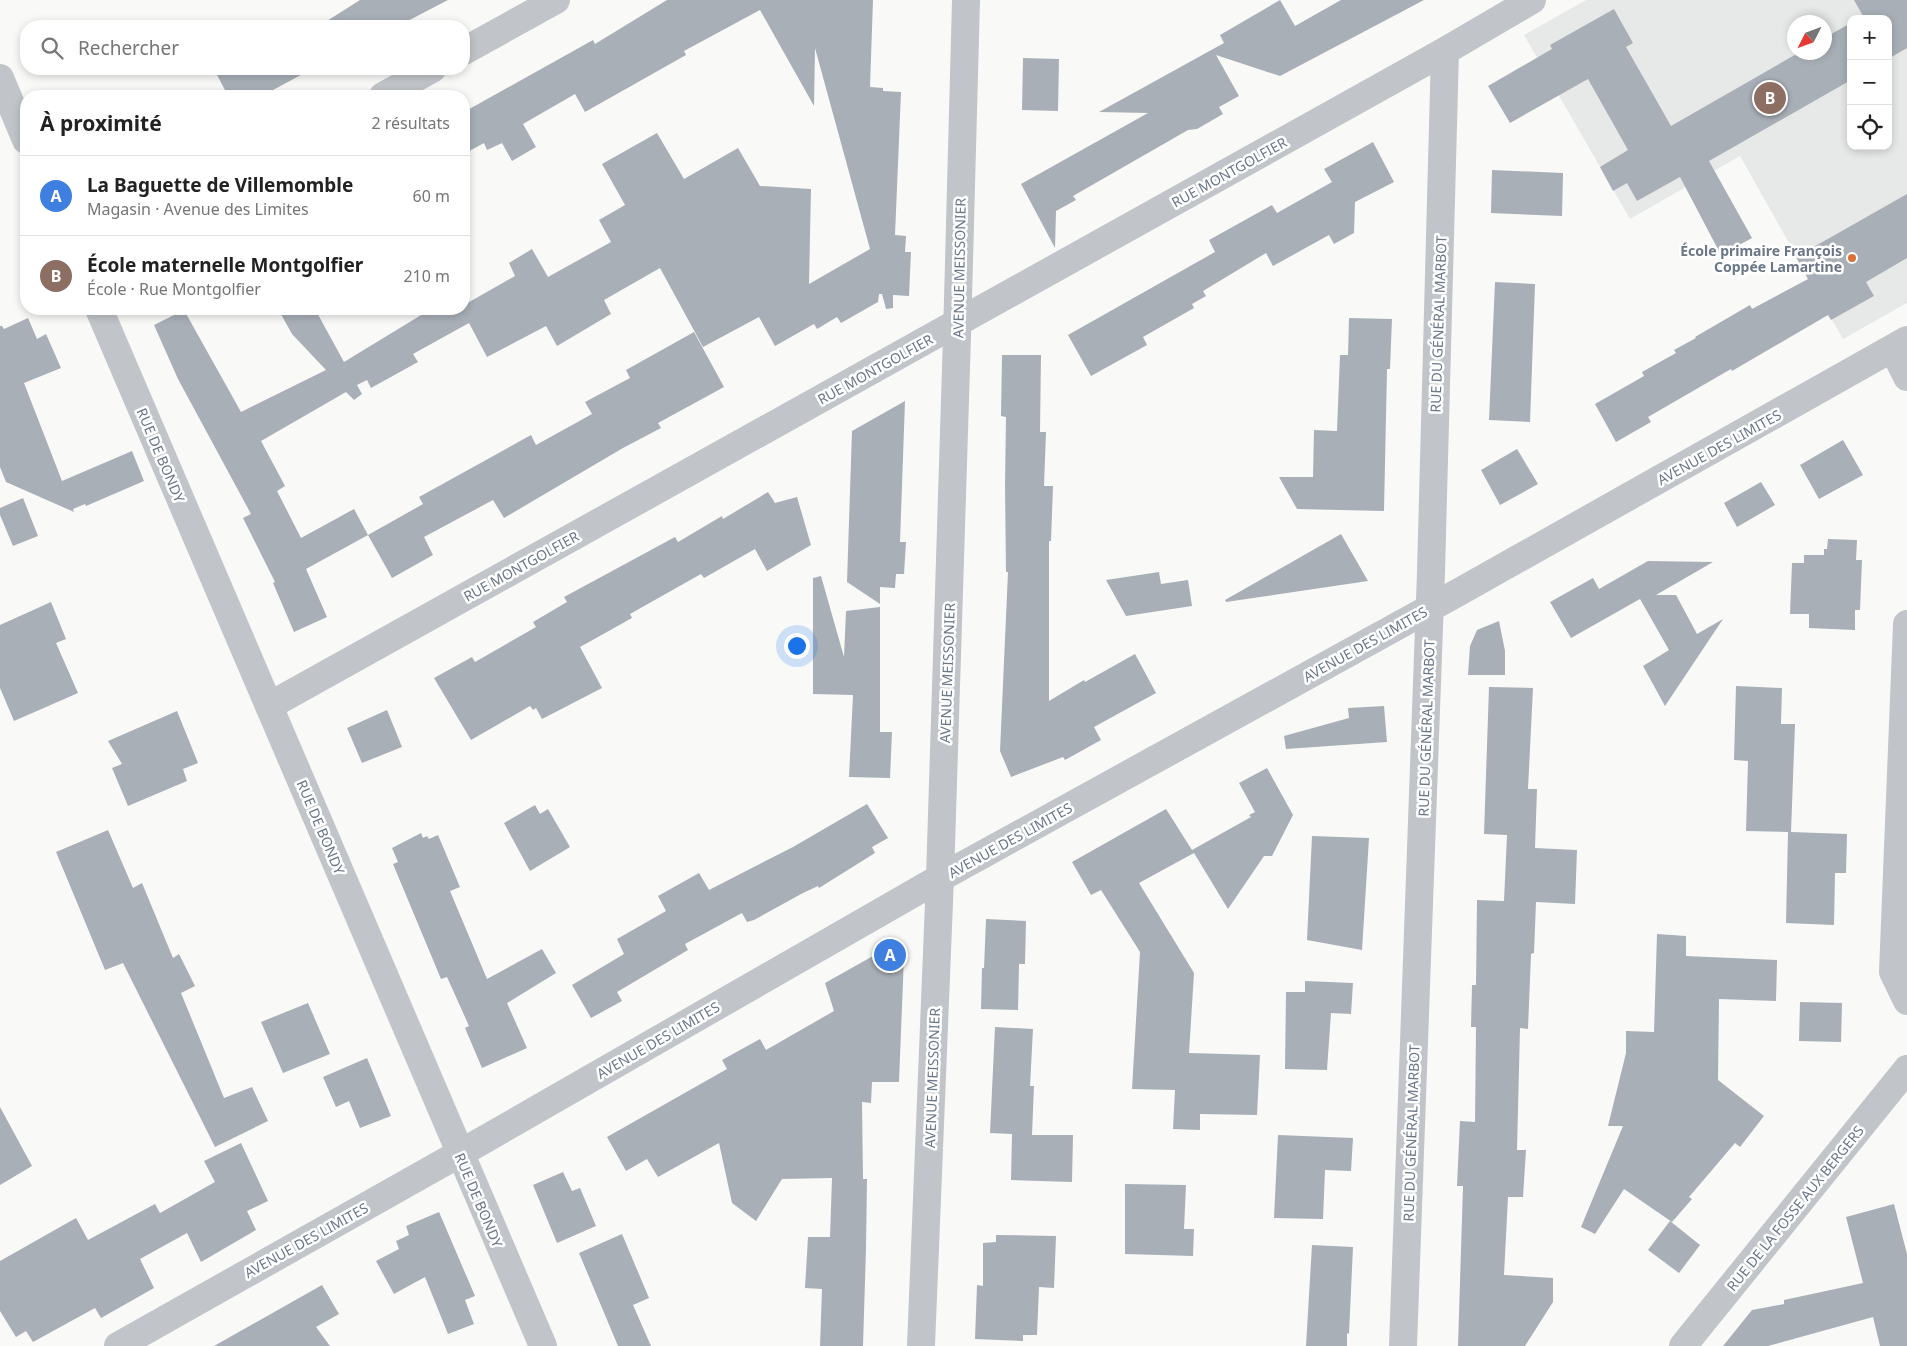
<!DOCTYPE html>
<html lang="fr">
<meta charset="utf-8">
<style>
:root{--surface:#fff;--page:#f2f2f2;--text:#222;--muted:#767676;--line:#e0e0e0;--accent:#db7136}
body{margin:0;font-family:"Noto Sans",sans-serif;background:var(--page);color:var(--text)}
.controls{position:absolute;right:15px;top:15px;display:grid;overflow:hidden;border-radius:10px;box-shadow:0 2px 8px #0003}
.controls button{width:45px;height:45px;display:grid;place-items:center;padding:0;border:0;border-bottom:1px solid var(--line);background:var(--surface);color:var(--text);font:25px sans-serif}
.compass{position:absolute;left:1787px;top:15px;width:45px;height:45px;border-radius:50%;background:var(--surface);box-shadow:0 2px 8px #0003;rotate:228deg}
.you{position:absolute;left:796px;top:645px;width:18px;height:18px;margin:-12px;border:4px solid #fff;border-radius:50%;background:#1a73e8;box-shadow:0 0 0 8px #1a73e833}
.badge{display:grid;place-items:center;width:32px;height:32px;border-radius:50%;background:var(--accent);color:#fff;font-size:16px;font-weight:700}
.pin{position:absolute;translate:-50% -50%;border:2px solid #fff;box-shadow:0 1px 5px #0006}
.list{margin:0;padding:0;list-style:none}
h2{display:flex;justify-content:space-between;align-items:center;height:65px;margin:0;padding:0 20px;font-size:21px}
h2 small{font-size:16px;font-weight:400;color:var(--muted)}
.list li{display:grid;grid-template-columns:32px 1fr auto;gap:15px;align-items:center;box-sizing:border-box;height:80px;padding:0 20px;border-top:1px solid var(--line)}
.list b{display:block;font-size:19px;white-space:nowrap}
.list p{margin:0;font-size:16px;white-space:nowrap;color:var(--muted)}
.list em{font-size:16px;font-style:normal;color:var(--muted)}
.icon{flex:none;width:28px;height:28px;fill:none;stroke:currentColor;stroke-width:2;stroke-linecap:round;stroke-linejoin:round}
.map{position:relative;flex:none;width:1907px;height:1346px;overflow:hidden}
.search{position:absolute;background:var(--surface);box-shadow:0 2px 8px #0003;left:20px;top:20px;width:450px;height:55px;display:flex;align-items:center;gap:12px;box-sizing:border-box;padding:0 18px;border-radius:20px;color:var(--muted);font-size:19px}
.panel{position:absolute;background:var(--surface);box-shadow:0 2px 8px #0003;left:20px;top:90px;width:450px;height:225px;border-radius:20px}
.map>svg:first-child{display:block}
.built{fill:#e7e9e9;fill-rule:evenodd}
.building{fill:#a8afb7}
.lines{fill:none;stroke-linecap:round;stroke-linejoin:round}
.minor{stroke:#c1c5c9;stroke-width:28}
.poi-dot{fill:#db7136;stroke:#fff;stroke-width:2}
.labels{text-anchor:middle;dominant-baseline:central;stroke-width:5;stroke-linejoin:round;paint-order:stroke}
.street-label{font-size:14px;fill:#6a7787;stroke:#fff}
.poi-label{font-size:14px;font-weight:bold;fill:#6a7787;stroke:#fff;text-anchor:end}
</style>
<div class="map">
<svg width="1907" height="1346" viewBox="0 0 1907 1346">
<rect width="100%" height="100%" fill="#f9faf8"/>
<!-- built -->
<path class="built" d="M 1586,0 L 1907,0 L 1907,303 L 1843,339 L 1740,156 L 1630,219 L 1524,35 ZM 1851,19 L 1888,19 L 1888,146 L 1851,146 ZM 1794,22 L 1824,22 L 1824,52 L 1794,52 Z"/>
<!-- building -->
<g class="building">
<path d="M 360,0 L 448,0 L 398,26 L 319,26 Z"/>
<path d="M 667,0 L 873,0 L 870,87 L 883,88 L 883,91 L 901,92 L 895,235 L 906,236 L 905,252 L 911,252 L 909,296 L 893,295 L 893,308 L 886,309 L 882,294 L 879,294 L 878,302 L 841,323 L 837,317 L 817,329 L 814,324 L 775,346 L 759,317 L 703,347 L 660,268 L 604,300 L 611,314 L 557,346 L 546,326 L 487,357 L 469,323 L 413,354 L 418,362 L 371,388 L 367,380 L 357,385 L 362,394 L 354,400 L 346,392 L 261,441 L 285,486 L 277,491 L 301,538 L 354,509 L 368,535 L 306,569 L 327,617 L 294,632 L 273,583 L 275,582 L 243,518 L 251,514 L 178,379 L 154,325 L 184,310 L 241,412 L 326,370 L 292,334 L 278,309 L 315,309 L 344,362 L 431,309 L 464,309 L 464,305 L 515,276 L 509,263 L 532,249 L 548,277 L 611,242 L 599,220 L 625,205 L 602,164 L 657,133 L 684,179 L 738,148 L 760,186 L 811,189 L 809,284 L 870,249 L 815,48 L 814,106 L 760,10 L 684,51 L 686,55 L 585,112 L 575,94 L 523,124 L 536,147 L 512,161 L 502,143 L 487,150 L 484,143 L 464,154 L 464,112 L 593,40 L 595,44 Z"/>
<path d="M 1280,0 L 1295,26 L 1341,0 L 1424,0 L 1280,76 L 1216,55 L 1239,96 L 1219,107 L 1223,114 L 1197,129 L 1188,130 L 1073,196 L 1076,200 L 1056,211 L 1055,248 L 1021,184 L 1148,113 L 1099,112 L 1224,43 L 1220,35 Z"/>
<path d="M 1854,0 L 1907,0 L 1907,48 L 1888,59 L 1888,19 L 1858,19 L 1863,16 Z"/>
<path d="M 1614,9 L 1633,43 L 1626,47 L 1671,126 L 1800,52 L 1824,52 L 1824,38 L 1851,23 L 1851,80 L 1709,161 L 1752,238 L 1721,255 L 1680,177 L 1637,201 L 1627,183 L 1613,191 L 1600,167 L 1628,150 L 1588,79 L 1510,123 L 1488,86 L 1552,49 L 1550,45 Z"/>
<path d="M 1023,58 L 1059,59 L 1058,111 L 1022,110 Z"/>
<path d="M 214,69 L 312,69 L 262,96 L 228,96 Z"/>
<path d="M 1373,142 L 1394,182 L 1355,202 L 1354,233 L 1334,244 L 1329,235 L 1273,266 L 1266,253 L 1203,291 L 1206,296 L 1192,304 L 1194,308 L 1143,337 L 1147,345 L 1091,376 L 1068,335 L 1215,252 L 1209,240 L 1272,205 L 1277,213 L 1332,182 L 1324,169 Z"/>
<path d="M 1492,170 L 1563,173 L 1562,216 L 1491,213 Z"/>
<path d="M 1907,194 L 1907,258 L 1866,282 L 1874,296 L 1831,320 L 1828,315 L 1732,371 L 1731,369 L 1648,417 L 1651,422 L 1616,442 L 1595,404 L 1644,376 L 1642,372 L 1676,353 L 1674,350 L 1696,338 L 1695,337 L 1750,305 L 1752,309 L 1808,279 L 1796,257 Z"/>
<path d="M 1495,282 L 1535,284 L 1530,422 L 1489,420 Z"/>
<path d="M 28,318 L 37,339 L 46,334 L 61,368 L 24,383 L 62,481 L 132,451 L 144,481 L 86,506 L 85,504 L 73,509 L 74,512 L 6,482 L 0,467 L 0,326 L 2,326 L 4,329 Z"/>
<path d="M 1349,318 L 1392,319 L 1390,369 L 1387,369 L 1384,511 L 1297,509 L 1279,477 L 1313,477 L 1314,430 L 1337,431 L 1340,355 L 1348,355 Z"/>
<path d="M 694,332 L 724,387 L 658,423 L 661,428 L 623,448 L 504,518 L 493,500 L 424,537 L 433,555 L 392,578 L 368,535 L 423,504 L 419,497 L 531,435 L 536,445 L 592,414 L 585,402 L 630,378 L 626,370 Z"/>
<path d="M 1002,355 L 1041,355 L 1040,432 L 1046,432 L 1044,486 L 1053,486 L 1051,541 L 1049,541 L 1049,701 L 1084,680 L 1085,682 L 1135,654 L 1156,693 L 1094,727 L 1101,740 L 1065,760 L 1063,757 L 1011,777 L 1000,751 L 1008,572 L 1006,572 L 1005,485 L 1006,417 L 1001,416 Z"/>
<path d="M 905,401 L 900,542 L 906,542 L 904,574 L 896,574 L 895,588 L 880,587 L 880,604 L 847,582 L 852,431 Z"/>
<path d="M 1843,440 L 1863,475 L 1819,499 L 1800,465 Z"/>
<path d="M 1517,449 L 1538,484 L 1500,505 L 1481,470 Z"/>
<path d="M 1761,482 L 1775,505 L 1737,527 L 1724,503 Z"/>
<path d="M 768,492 L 775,503 L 797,497 L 811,545 L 767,571 L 755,549 L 704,578 L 701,574 L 630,614 L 632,618 L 580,647 L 602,688 L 542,719 L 536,708 L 533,710 L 530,706 L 471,740 L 434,678 L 472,657 L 475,662 L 536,627 L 533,622 L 567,602 L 564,597 L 675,537 L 678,542 L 722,516 L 723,519 Z"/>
<path d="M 23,498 L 38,536 L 13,546 L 0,515 L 0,508 Z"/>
<path d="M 1341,534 L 1368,581 L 1226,602 L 1225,600 Z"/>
<path d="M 1828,539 L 1857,540 L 1856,560 L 1862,560 L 1860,610 L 1855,610 L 1855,630 L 1809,628 L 1809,614 L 1790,614 L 1792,563 L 1804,563 L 1804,555 L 1824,555 L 1824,549 L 1827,549 Z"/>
<path d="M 1648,561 L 1713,562 L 1656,595 L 1676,595 L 1697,634 L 1723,619 L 1665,706 L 1643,666 L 1669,650 L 1640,599 L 1571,638 L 1550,602 L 1593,578 L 1599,589 Z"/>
<path d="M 1159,572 L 1161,584 L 1188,580 L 1192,606 L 1126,616 L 1106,580 Z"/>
<path d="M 821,576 L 844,657 L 846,611 L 880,607 L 880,732 L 892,732 L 890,778 L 849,777 L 853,695 L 813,694 L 813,578 Z"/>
<path d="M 51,602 L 66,639 L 56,643 L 78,693 L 14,721 L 0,688 L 0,625 Z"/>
<path d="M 1499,621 L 1505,651 L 1505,675 L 1468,675 L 1470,646 L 1477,630 Z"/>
<path d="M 1736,686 L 1782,688 L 1781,724 L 1795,724 L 1791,832 L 1847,834 L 1846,873 L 1835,873 L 1834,925 L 1786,923 L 1788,832 L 1746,831 L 1748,761 L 1734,760 Z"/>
<path d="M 1489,687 L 1533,688 L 1528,789 L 1537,789 L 1535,848 L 1577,850 L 1575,904 L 1536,902 L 1534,953 L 1531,954 L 1528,1029 L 1520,1028 L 1517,1150 L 1526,1150 L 1523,1197 L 1508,1197 L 1504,1275 L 1553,1278 L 1553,1302 L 1525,1346 L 1458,1346 L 1463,1186 L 1457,1186 L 1460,1121 L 1475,1122 L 1476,1027 L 1471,1027 L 1472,985 L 1476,985 L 1477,900 L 1504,901 L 1507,835 L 1484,834 Z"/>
<path d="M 1384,706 L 1387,742 L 1286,749 L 1284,736 L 1349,718 L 1348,708 Z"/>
<path d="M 387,710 L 402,747 L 362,763 L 347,728 Z"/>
<path d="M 177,711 L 198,763 L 183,769 L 187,781 L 128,806 L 112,768 L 122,764 L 108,741 Z"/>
<path d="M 1267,768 L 1293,815 L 1272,856 L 1264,856 L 1228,909 L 1194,853 L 1139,883 L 1194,973 L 1189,1053 L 1260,1055 L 1257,1115 L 1200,1114 L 1200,1130 L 1173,1129 L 1175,1090 L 1132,1089 L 1140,952 L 1101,890 L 1091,895 L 1072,862 L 1166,809 L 1192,850 L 1251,817 L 1249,815 L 1255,812 L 1239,783 Z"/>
<path d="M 867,804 L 888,838 L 872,847 L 875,853 L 819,888 L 818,886 L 803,893 L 754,920 L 747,922 L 742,913 L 685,944 L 688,950 L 617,992 L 622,1001 L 591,1018 L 572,985 L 624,954 L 617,939 L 666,911 L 658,896 L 699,873 L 709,890 L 793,847 Z"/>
<path d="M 535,805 L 540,814 L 548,809 L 570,847 L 530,871 L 504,823 Z"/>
<path d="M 108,830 L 133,888 L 142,883 L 173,958 L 179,954 L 195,986 L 181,993 L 224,1098 L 252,1087 L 268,1121 L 215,1147 L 123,963 L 105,970 L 56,852 Z"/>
<path d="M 421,833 L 423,838 L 427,836 L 429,839 L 438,835 L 460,887 L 450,891 L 487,979 L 542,949 L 556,973 L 507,1003 L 527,1048 L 482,1068 L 465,1028 L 469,1026 L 447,977 L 441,979 L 393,864 L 398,862 L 392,848 Z"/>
<path d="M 1312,836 L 1369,838 L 1362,950 L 1307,940 Z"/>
<path d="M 986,919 L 1026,921 L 1025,964 L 1019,964 L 1018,1010 L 981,1009 L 982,968 L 984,968 Z"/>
<path d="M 1657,934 L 1686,936 L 1686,956 L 1777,960 L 1776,1001 L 1719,999 L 1718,1080 L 1764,1116 L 1740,1147 L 1735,1143 L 1689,1197 L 1692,1199 L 1672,1222 L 1624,1189 L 1595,1234 L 1581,1227 L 1623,1126 L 1608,1126 L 1626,1053 L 1626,1031 L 1654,1032 Z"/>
<path d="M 889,947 L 904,956 L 899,1082 L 872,1082 L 871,1103 L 862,1102 L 863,1179 L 867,1179 L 866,1248 L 863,1346 L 820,1346 L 822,1289 L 805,1288 L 808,1237 L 830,1237 L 832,1178 L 782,1179 L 756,1221 L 732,1203 L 719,1143 L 658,1177 L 647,1159 L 626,1171 L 607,1137 L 727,1069 L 722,1060 L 760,1039 L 766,1050 L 834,1011 L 825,983 Z"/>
<path d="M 1305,981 L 1353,983 L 1351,1014 L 1331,1013 L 1327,1070 L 1285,1069 L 1286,992 L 1305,992 Z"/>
<path d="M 1800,1002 L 1842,1003 L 1841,1042 L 1799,1041 Z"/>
<path d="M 308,1003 L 330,1054 L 283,1073 L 261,1022 Z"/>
<path d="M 995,1027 L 1033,1029 L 1030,1086 L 1034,1086 L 1032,1135 L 1073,1135 L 1072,1182 L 1011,1180 L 1012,1134 L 990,1133 Z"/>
<path d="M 367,1058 L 391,1116 L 360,1128 L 349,1101 L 336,1107 L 323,1077 Z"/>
<path d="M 0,1107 L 32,1166 L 0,1185 Z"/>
<path d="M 1278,1135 L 1353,1138 L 1351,1171 L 1325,1170 L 1323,1219 L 1274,1218 Z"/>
<path d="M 241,1143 L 268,1201 L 247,1211 L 256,1230 L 201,1262 L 187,1233 L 140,1259 L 154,1288 L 101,1318 L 95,1308 L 33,1342 L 26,1331 L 16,1337 L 0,1311 L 0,1261 L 76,1218 L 88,1240 L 155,1204 L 160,1213 L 215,1182 L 204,1161 Z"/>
<path d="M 563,1172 L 572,1191 L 580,1188 L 596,1226 L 557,1243 L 533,1185 Z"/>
<path d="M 1125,1184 L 1186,1185 L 1184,1229 L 1194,1229 L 1193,1256 L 1125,1254 Z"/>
<path d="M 1894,1204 L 1907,1254 L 1907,1346 L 1880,1346 L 1873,1317 L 1768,1346 L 1723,1346 L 1752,1310 L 1784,1304 L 1784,1300 L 1863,1283 L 1846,1217 Z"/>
<path d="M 439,1212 L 475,1296 L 465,1300 L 474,1324 L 448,1334 L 425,1277 L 394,1294 L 376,1261 L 399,1249 L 396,1241 L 409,1235 L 406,1226 Z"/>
<path d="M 1670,1221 L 1700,1245 L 1679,1273 L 1648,1250 Z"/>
<path d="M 622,1234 L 649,1298 L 633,1305 L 651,1346 L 618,1346 L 579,1253 Z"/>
<path d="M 996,1235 L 1056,1236 L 1054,1288 L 1039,1287 L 1037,1335 L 1023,1335 L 1023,1341 L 975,1339 L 977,1285 L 983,1286 L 983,1243 L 996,1242 Z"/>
<path d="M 1312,1245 L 1353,1247 L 1349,1334 L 1347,1333 L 1347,1346 L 1306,1346 Z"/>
<path d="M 322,1285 L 339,1314 L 316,1327 L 330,1346 L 214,1346 Z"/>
</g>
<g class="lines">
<!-- minor -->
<g class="minor">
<path d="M 464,51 L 556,0"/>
<path d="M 0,78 L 26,140"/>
<path d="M 383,96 L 432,69"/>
<path d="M 99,309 L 543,1346"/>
<path d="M 1893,349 L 1907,377"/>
<path d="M 1907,624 L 1893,972 L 1907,1001"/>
<path d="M 269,706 L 1445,51 L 1532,0"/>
<path d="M 118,1346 L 480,1142 L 940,878 L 1459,592 L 1907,340"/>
<path d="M 921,1346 L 940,878 L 957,336 L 966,0"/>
<path d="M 1403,1346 L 1431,572 L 1445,51"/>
<path d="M 1683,1346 L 1907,1069"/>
</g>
</g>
<!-- markers -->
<circle class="poi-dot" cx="1852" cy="258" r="5"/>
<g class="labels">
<!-- street labels -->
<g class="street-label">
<text transform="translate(1229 172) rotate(-29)">RUE MONTGOLFIER</text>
<text transform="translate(959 268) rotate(-89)">AVENUE MEISSONIER</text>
<text transform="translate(1438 324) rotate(-88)">RUE DU GÉNÉRAL MARBOT</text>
<text transform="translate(875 369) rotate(-29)">RUE MONTGOLFIER</text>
<text transform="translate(1719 447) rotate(-29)">AVENUE DES LIMITES</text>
<text transform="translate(161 455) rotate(67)">RUE DE BONDY</text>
<text transform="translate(521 566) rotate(-29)">RUE MONTGOLFIER</text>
<text transform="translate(1365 644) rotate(-29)">AVENUE DES LIMITES</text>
<text transform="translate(947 673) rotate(-88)">AVENUE MEISSONIER</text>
<text transform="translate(1426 728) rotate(-88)">RUE DU GÉNÉRAL MARBOT</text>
<text transform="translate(321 827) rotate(67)">RUE DE BONDY</text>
<text transform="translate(1010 840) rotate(-29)">AVENUE DES LIMITES</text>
<text transform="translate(658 1040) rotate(-30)">AVENUE DES LIMITES</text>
<text transform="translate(932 1078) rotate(-88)">AVENUE MEISSONIER</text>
<text transform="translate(1411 1133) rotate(-88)">RUE DU GÉNÉRAL MARBOT</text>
<text transform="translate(479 1200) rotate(67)">RUE DE BONDY</text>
<text transform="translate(1795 1208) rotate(-51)">RUE DE LA FOSSE AUX BERGERS</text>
<text transform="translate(306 1240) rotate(-29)">AVENUE DES LIMITES</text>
</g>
<!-- poi labels -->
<g class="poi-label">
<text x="1842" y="250">École primaire François<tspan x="1842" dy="16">Coppée Lamartine</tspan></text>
</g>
</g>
</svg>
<div class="controls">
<button>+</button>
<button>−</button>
<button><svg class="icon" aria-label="locate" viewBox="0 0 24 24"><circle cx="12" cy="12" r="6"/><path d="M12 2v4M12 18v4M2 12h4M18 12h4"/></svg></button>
</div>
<svg class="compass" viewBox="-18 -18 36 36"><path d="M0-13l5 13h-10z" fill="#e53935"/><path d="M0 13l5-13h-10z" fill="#767676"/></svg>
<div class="you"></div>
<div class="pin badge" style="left:890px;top:955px;background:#3f7fe0">A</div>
<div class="pin badge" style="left:1770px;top:98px;background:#8d6e63">B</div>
<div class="search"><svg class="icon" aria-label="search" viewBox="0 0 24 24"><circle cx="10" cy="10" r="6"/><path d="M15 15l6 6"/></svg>Rechercher</div>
<section class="panel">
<h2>À proximité<small>2 résultats</small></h2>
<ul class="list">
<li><span class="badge" style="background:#3f7fe0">A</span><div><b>La Baguette de Villemomble</b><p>Magasin · Avenue des Limites</p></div><em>60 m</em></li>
<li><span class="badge" style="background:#8d6e63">B</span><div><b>École maternelle Montgolfier</b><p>École · Rue Montgolfier</p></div><em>210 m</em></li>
</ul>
</section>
</div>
